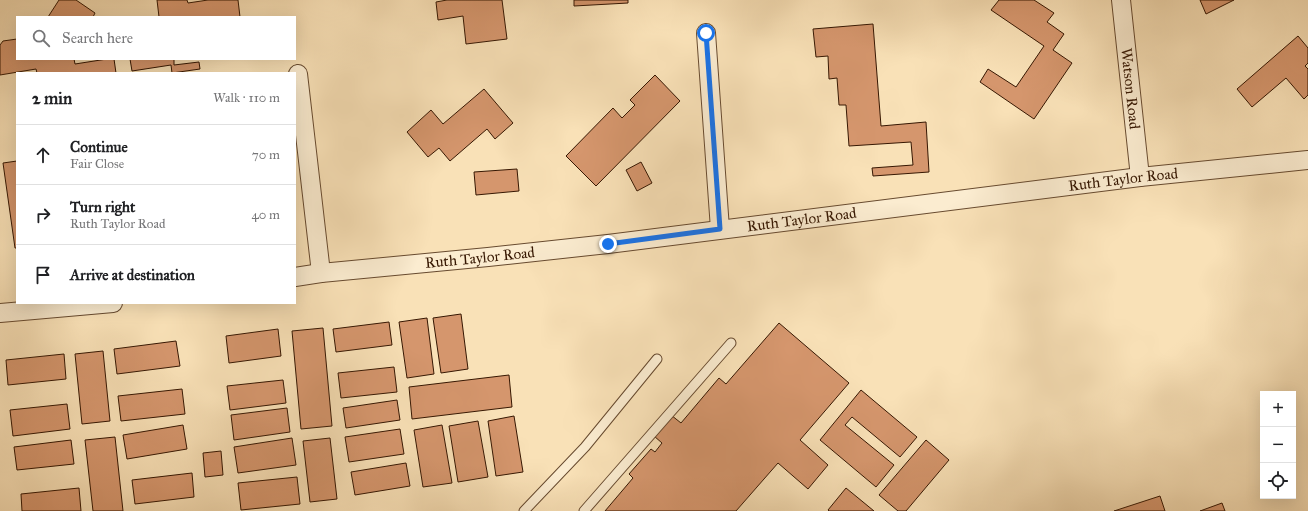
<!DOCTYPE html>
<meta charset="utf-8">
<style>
:root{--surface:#fff;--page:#f6f6f6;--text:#202124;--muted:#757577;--line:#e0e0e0}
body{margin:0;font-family:"IM FELL Great Primer",serif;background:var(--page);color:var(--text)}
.controls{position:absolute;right:12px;bottom:12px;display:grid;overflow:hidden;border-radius:0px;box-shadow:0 4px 16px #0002}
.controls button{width:36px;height:36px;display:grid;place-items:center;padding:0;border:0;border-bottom:1px solid var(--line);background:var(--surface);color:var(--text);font:20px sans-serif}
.stop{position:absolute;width:12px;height:12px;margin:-9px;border:3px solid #1a73e8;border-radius:50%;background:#fff}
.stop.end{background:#1a73e8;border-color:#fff;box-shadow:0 1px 4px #0008}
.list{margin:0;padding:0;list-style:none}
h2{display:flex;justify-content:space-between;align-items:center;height:52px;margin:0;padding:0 16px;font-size:17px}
h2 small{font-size:13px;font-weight:400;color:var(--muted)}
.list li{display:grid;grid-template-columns:26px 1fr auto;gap:12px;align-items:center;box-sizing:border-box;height:60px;padding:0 16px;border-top:1px solid var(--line)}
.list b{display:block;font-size:15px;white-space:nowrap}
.list p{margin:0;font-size:13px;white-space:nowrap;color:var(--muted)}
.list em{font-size:13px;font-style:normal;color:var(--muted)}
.icon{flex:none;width:22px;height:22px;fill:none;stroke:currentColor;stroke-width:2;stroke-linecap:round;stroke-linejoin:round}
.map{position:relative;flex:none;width:1308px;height:511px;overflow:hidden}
.search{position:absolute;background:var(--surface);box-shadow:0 4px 16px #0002;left:16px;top:16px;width:280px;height:44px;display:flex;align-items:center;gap:10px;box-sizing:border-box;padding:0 14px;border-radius:0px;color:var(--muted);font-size:15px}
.panel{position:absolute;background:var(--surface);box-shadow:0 4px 16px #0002;left:16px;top:72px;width:280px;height:232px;border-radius:0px}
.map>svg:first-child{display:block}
.building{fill:#d5966d;stroke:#361702}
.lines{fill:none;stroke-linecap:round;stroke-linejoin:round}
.service-casing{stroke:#674a2f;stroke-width:11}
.minor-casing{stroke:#674a2f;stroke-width:20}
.service{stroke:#fbecd0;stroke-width:9}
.minor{stroke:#fbecd0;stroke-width:18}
.route{stroke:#1a73e8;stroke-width:5}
.labels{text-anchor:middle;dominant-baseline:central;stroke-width:3;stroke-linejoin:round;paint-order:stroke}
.street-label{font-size:15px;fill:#361702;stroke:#fbecd0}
</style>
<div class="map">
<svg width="1308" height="511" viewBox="0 0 1308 511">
<rect width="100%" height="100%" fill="#f9e1b7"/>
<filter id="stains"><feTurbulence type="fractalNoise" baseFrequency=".005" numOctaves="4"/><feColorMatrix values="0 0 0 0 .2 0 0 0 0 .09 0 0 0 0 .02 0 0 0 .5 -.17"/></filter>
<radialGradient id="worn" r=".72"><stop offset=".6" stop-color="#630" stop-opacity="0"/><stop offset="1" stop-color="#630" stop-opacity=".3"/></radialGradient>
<!-- building -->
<g class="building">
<path d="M 59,0 L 76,0 L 95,13 L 93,17 L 48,17 Z"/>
<path d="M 157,0 L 187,0 L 188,3 L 208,0 L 238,0 L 240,17 L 159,17 Z"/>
<path d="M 447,0 L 502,0 L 507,39 L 466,44 L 463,16 L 438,20 L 436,2 Z"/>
<path d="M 574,0 L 628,0 L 628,3 L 574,6 Z"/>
<path d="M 999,0 L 1034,0 L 1054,13 L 1047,22 L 1064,34 L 1053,50 L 1072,63 L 1034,119 L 980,82 L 988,69 L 1016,87 L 1044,46 L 991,10 Z"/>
<path d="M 1200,0 L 1234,0 L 1206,14 Z"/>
<path d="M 873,24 L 881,126 L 926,122 L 929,172 L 873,176 L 872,168 L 913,165 L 911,142 L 849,146 L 846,105 L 839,105 L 837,78 L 829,79 L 828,56 L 816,57 L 813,29 Z"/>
<path d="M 1298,36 L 1308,48 L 1308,63 L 1305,66 L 1308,69 L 1308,95 L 1304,99 L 1286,78 L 1252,107 L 1237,89 Z"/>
<path d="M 17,39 L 17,59 L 74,59 L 75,64 L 107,59 L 114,59 L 116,73 L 37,73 L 36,69 L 0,75 L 0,45 L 3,41 Z"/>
<path d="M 130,59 L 174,59 L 174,65 L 199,62 L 200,69 L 172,73 L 171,65 L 132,71 Z"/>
<path d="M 655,75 L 680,101 L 596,186 L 566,156 L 613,108 L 622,118 L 635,105 L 630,100 Z"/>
<path d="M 484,89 L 513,123 L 495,139 L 487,129 L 450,161 L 439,148 L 428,157 L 407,132 L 431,110 L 443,124 Z"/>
<path d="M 17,161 L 17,248 L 15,248 L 3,163 Z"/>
<path d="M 641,162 L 652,183 L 637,191 L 626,170 Z"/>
<path d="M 517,169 L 519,191 L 476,195 L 474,172 Z"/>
<path d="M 461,314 L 468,369 L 441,373 L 433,318 Z"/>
<path d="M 427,318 L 434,374 L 407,378 L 399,322 Z"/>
<path d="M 389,322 L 392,345 L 336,352 L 333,329 Z"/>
<path d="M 779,323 L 849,383 L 800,440 L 828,465 L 808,489 L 778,463 L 736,511 L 605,511 L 633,478 L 629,474 L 651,449 L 655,452 L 662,443 L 654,436 L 671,415 L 681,423 L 719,378 L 726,384 Z"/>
<path d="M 323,328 L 332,426 L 301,429 L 292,331 Z"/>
<path d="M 278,329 L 281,356 L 229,363 L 226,336 Z"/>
<path d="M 176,341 L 180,366 L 117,374 L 114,349 Z"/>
<path d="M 103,351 L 110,421 L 82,424 L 75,354 Z"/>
<path d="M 64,354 L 66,379 L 8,385 L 6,360 Z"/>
<path d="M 394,367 L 397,392 L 341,398 L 338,373 Z"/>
<path d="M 509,375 L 512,407 L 412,419 L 409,387 Z"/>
<path d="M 283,380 L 286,403 L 230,410 L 227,386 Z"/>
<path d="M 182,389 L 185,414 L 121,421 L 118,396 Z"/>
<path d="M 861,390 L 917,437 L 900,457 L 852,417 L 845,425 L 894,465 L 876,487 L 820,440 Z"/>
<path d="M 397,400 L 400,420 L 346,428 L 343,408 Z"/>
<path d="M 67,404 L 70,429 L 13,436 L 10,410 Z"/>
<path d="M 287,408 L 290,432 L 234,440 L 231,415 Z"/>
<path d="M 514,416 L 523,472 L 496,476 L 488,421 Z"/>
<path d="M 478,421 L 488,477 L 458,482 L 449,426 Z"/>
<path d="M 183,425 L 187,449 L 127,459 L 123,435 Z"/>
<path d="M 442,425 L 452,483 L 423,487 L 414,430 Z"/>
<path d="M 400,429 L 404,454 L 349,462 L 345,437 Z"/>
<path d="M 115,437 L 123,511 L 93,511 L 85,440 Z"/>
<path d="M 292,438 L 296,465 L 238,473 L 234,447 Z"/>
<path d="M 330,438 L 337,499 L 310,502 L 303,441 Z"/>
<path d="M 71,440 L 74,464 L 17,470 L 14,447 Z"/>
<path d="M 926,440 L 949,460 L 906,511 L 898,511 L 879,495 Z"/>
<path d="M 221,451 L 223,475 L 205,477 L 203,453 Z"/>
<path d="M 406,463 L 410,486 L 355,495 L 351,472 Z"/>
<path d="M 192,473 L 194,497 L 135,504 L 132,480 Z"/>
<path d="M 297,477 L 300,504 L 241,510 L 238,483 Z"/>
<path d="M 79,488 L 81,511 L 22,511 L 21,494 Z"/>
<path d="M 846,488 L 874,511 L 829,511 L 828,510 Z"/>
<path d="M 1160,496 L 1165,511 L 1114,511 Z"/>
<path d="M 1222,503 L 1225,511 L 1200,511 Z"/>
</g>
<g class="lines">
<!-- service casing -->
<g class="service-casing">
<g id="service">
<path d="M 524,511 L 585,447 L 657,359"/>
<path d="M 584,511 L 731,343"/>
</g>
</g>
<!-- minor casing -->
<g class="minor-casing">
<g id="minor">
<path id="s1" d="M 1121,0 L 1140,177"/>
<path d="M 706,33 L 720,229"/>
<path d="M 298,74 L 321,273"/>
<path id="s2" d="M 295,277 L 321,273 L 488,257 L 608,244 L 1140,177 L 1308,160"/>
<path d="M 0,313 L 113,303"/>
</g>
</g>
<!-- service -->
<use href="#service" class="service"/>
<!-- minor -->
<use href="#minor" class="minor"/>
</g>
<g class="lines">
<!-- route -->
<path class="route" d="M 608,244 L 720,229 L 706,33"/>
</g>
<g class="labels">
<!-- street labels -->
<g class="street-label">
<text stroke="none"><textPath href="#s1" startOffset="89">Watson Road</textPath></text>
<text stroke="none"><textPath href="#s2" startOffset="834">Ruth Taylor Road</textPath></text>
<text stroke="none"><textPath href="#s2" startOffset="510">Ruth Taylor Road</textPath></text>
<text stroke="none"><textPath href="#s2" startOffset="186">Ruth Taylor Road</textPath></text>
</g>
</g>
<rect width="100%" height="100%" filter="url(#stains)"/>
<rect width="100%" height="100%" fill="url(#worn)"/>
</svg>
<div class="controls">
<button>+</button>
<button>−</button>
<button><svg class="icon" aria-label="locate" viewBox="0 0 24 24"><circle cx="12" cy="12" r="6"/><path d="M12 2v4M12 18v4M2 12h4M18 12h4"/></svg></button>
</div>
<div class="stop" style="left:706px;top:33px"></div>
<div class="stop end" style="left:608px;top:244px"></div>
<div class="search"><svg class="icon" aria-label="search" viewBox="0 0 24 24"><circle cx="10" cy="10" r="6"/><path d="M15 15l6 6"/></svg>Search here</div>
<section class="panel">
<h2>2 min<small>Walk · 110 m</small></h2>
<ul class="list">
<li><svg class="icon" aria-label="ahead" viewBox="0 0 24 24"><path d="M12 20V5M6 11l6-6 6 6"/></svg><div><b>Continue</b><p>Fair Close</p></div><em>70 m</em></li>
<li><svg class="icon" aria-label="right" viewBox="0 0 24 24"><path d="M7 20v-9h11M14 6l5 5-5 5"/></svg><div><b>Turn right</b><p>Ruth Taylor Road</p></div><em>40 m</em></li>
<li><svg class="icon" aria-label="arrive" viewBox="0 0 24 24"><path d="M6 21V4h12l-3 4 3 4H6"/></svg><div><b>Arrive at destination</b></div></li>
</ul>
</section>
</div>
